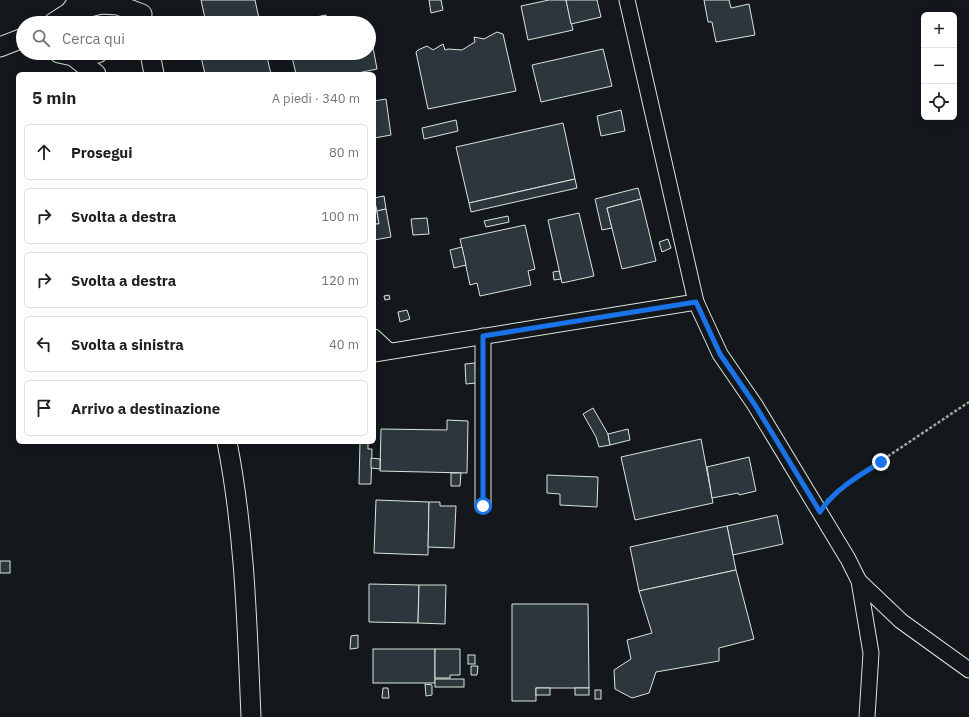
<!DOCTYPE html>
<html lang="it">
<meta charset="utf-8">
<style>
:root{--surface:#fff;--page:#f6f6f6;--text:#202124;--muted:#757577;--line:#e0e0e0}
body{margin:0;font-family:"IBM Plex Sans",sans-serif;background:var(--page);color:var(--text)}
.controls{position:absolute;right:12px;top:12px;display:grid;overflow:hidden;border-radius:6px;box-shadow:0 2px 10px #0003}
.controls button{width:36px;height:36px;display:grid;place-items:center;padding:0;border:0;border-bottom:1px solid var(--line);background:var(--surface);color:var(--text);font:20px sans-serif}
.stop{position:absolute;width:12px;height:12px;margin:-9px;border:3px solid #1a73e8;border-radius:50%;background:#fff}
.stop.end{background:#1a73e8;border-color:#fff;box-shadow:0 1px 4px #0008}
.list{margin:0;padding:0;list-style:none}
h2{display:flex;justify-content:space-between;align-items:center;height:52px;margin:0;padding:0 16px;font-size:17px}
h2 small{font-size:13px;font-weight:400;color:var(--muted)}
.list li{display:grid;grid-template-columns:26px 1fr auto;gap:12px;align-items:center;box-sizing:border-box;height:56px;margin:0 8px 8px;padding:0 8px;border:1px solid var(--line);border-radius:6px}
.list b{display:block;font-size:15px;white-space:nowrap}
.list em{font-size:13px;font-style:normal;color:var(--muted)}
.icon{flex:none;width:22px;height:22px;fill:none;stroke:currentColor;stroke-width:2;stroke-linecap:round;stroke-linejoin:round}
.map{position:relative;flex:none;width:969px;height:717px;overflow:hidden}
.search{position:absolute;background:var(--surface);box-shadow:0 2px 10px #0003;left:16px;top:16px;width:360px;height:44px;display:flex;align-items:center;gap:10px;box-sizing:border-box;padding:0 14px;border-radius:22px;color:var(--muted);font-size:15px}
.panel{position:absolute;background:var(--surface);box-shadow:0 2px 10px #0003;left:16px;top:72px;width:360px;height:372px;border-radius:6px}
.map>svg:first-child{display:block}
.building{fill:#2c363c;stroke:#d8e6dc}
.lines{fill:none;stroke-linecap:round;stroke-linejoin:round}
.minor-casing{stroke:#d8e6dc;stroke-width:17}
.major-casing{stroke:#d8e6dc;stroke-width:21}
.path{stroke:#9da8a2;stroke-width:2.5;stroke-dasharray:3 2;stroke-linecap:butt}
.minor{stroke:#14181c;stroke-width:15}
.major{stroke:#14181c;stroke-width:19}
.route{stroke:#1a73e8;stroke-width:5}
</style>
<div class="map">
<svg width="969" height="717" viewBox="0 0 969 717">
<rect width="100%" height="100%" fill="#14181c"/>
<!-- building -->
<g class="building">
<path d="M 201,0 L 255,0 L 260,23 L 206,23 Z"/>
<path d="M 429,0 L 441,0 L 443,10 L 431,13 Z"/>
<path d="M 549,0 L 566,0 L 573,30 L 528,40 L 521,6 Z"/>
<path d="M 566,0 L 597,0 L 601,17 L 571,24 Z"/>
<path d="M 704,0 L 729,0 L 731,8 L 749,4 L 755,35 L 716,42 L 712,22 L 708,22 Z"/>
<path d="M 326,15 L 328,23 L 286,23 Z"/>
<path d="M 497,32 L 503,34 L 516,91 L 428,109 L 416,52 L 418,50 L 427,46 L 433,50 L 443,44 L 445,50 L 448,49 L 462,50 L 475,42 L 474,37 L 484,39 Z"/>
<path d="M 372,42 L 377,69 L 353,74 L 296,74 L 291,53 L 369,53 L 369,43 Z"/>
<path d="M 603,49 L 612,86 L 541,102 L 532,65 Z"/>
<path d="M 200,53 L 266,53 L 271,74 L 205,74 Z"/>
<path d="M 386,99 L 391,135 L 374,138 L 374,101 Z"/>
<path d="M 621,110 L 625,131 L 601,136 L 597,116 Z"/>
<path d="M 456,120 L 458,131 L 424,139 L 422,128 Z"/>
<path d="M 563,123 L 575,179 L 469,203 L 456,147 Z"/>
<path d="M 575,179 L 577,188 L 471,212 L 469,203 Z"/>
<path d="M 638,188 L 641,199 L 607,208 L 612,228 L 602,230 L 595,199 Z"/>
<path d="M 374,195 L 379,224 L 374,224 Z"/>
<path d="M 384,196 L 386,209 L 377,211 L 374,198 Z"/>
<path d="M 641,199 L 656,261 L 622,269 L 607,208 Z"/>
<path d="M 386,209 L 391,237 L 374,240 L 374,224 L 379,224 L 377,211 Z"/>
<path d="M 579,213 L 594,276 L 562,283 L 548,220 Z"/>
<path d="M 508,216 L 509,222 L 486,227 L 484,221 Z"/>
<path d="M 427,218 L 429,234 L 413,235 L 411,219 Z"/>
<path d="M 525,225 L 535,269 L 528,271 L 531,285 L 480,296 L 477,283 L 470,285 L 460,239 Z"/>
<path d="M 668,239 L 671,248 L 662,252 L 659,242 Z"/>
<path d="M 462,247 L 466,265 L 454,268 L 450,250 Z"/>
<path d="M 559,271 L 561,279 L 554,280 L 553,272 Z"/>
<path d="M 389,295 L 390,299 L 385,300 L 384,296 Z"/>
<path d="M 407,310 L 410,319 L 400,322 L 398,312 Z"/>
<path d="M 475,363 L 476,383 L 466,384 L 465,364 Z"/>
<path d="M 593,408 L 608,434 L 610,445 L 599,447 L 596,437 L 583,414 Z"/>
<path d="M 447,420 L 468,421 L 467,473 L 380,471 L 381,429 L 447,430 Z"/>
<path d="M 628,429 L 630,440 L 610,445 L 608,434 Z"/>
<path d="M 701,439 L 713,503 L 635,520 L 621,457 Z"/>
<path d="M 360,442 L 368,442 L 368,449 L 372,449 L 371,484 L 359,484 Z"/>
<path d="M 749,457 L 756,491 L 739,495 L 738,493 L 712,498 L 707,467 Z"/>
<path d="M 371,458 L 380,459 L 380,469 L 371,468 Z"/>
<path d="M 451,473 L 461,473 L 460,486 L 451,486 Z"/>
<path d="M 547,475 L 598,477 L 597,507 L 560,505 L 560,494 L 547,493 Z"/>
<path d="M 376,500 L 429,502 L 428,555 L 374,553 Z"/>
<path d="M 429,502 L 440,502 L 440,506 L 456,506 L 454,548 L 428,547 Z"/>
<path d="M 777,515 L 783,544 L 733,555 L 727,526 Z"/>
<path d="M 727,526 L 736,570 L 639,591 L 630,547 Z"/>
<rect x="0" y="561" width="10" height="12"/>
<path d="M 736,570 L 754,639 L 719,648 L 719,661 L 656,672 L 649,693 L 632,698 L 615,689 L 614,670 L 631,659 L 627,640 L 652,633 L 639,591 Z"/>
<path d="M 369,584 L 419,585 L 418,623 L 369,622 Z"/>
<path d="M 419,585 L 446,585 L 445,624 L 418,623 Z"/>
<path d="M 512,604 L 588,604 L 589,688 L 536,688 L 536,701 L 512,701 Z"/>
<path d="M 358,635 L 358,648 L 350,649 L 351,636 Z"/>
<rect x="373" y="649" width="62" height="34"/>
<path d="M 435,649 L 460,649 L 460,675 L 450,675 L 450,678 L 435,678 Z"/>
<rect x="468" y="655" width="7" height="9"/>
<path d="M 471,666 L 478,666 L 477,675 L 471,675 Z"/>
<rect x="435" y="679" width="29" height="8"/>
<path d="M 425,684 L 432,685 L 432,695 L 426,696 Z"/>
<path d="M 383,688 L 388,688 L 389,698 L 382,698 Z"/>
<rect x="536" y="688" width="14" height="7"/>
<rect x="575" y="688" width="14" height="7"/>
<rect x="595" y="690" width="6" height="9"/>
</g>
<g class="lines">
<!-- minor casing -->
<g class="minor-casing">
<g id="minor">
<path d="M 696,302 L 720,354 L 755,405 L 848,559 L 859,581 L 871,653 L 867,717"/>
<path d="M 374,337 L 389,351"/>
<path d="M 374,354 L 696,302 L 627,0"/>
<path d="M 483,506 L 483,336"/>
<path d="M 859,581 L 901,621 L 969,670"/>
</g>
</g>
<!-- major casing -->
<g class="major-casing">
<g id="major">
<path d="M 70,12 L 101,4 L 118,5 L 142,14 L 136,23"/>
<path d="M 53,23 L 70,12 L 78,1"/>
<path d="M 0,47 L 23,38"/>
<path d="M 59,53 L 73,56 L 96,74"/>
<path d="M 150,53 L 154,74"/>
<path d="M 73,56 L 98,53"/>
<path d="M 227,442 C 245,534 247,624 251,717"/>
</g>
</g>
<!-- path -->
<path class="path" d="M 827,500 L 851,481 L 969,402"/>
<!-- minor -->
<use href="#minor" class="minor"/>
<!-- major -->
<use href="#major" class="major"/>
</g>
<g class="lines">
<!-- route -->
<path class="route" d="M 483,506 L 483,336 L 696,302 L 720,354 L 755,405 L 820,512 C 834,490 858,476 881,462"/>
</g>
</svg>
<div class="controls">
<button>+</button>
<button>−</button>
<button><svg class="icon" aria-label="locate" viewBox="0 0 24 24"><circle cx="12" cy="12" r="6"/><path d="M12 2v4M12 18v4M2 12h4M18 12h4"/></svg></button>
</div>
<div class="stop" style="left:483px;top:506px"></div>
<div class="stop end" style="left:881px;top:462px"></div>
<div class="search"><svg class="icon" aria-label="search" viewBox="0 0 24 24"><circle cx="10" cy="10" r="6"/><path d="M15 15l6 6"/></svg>Cerca qui</div>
<section class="panel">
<h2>5 min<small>A piedi · 340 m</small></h2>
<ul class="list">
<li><svg class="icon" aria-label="ahead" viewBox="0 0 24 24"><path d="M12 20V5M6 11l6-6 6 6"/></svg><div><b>Prosegui</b></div><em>80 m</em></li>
<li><svg class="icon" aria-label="right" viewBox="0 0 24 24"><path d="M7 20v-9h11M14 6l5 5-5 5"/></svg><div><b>Svolta a destra</b></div><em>100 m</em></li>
<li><svg class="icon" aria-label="right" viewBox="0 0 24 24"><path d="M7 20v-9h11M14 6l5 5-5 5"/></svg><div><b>Svolta a destra</b></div><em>120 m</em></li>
<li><svg class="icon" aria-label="left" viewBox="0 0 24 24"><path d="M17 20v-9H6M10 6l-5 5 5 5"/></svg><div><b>Svolta a sinistra</b></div><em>40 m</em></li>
<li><svg class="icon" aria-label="arrive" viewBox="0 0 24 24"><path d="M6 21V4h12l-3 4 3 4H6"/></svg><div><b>Arrivo a destinazione</b></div></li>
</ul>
</section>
</div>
